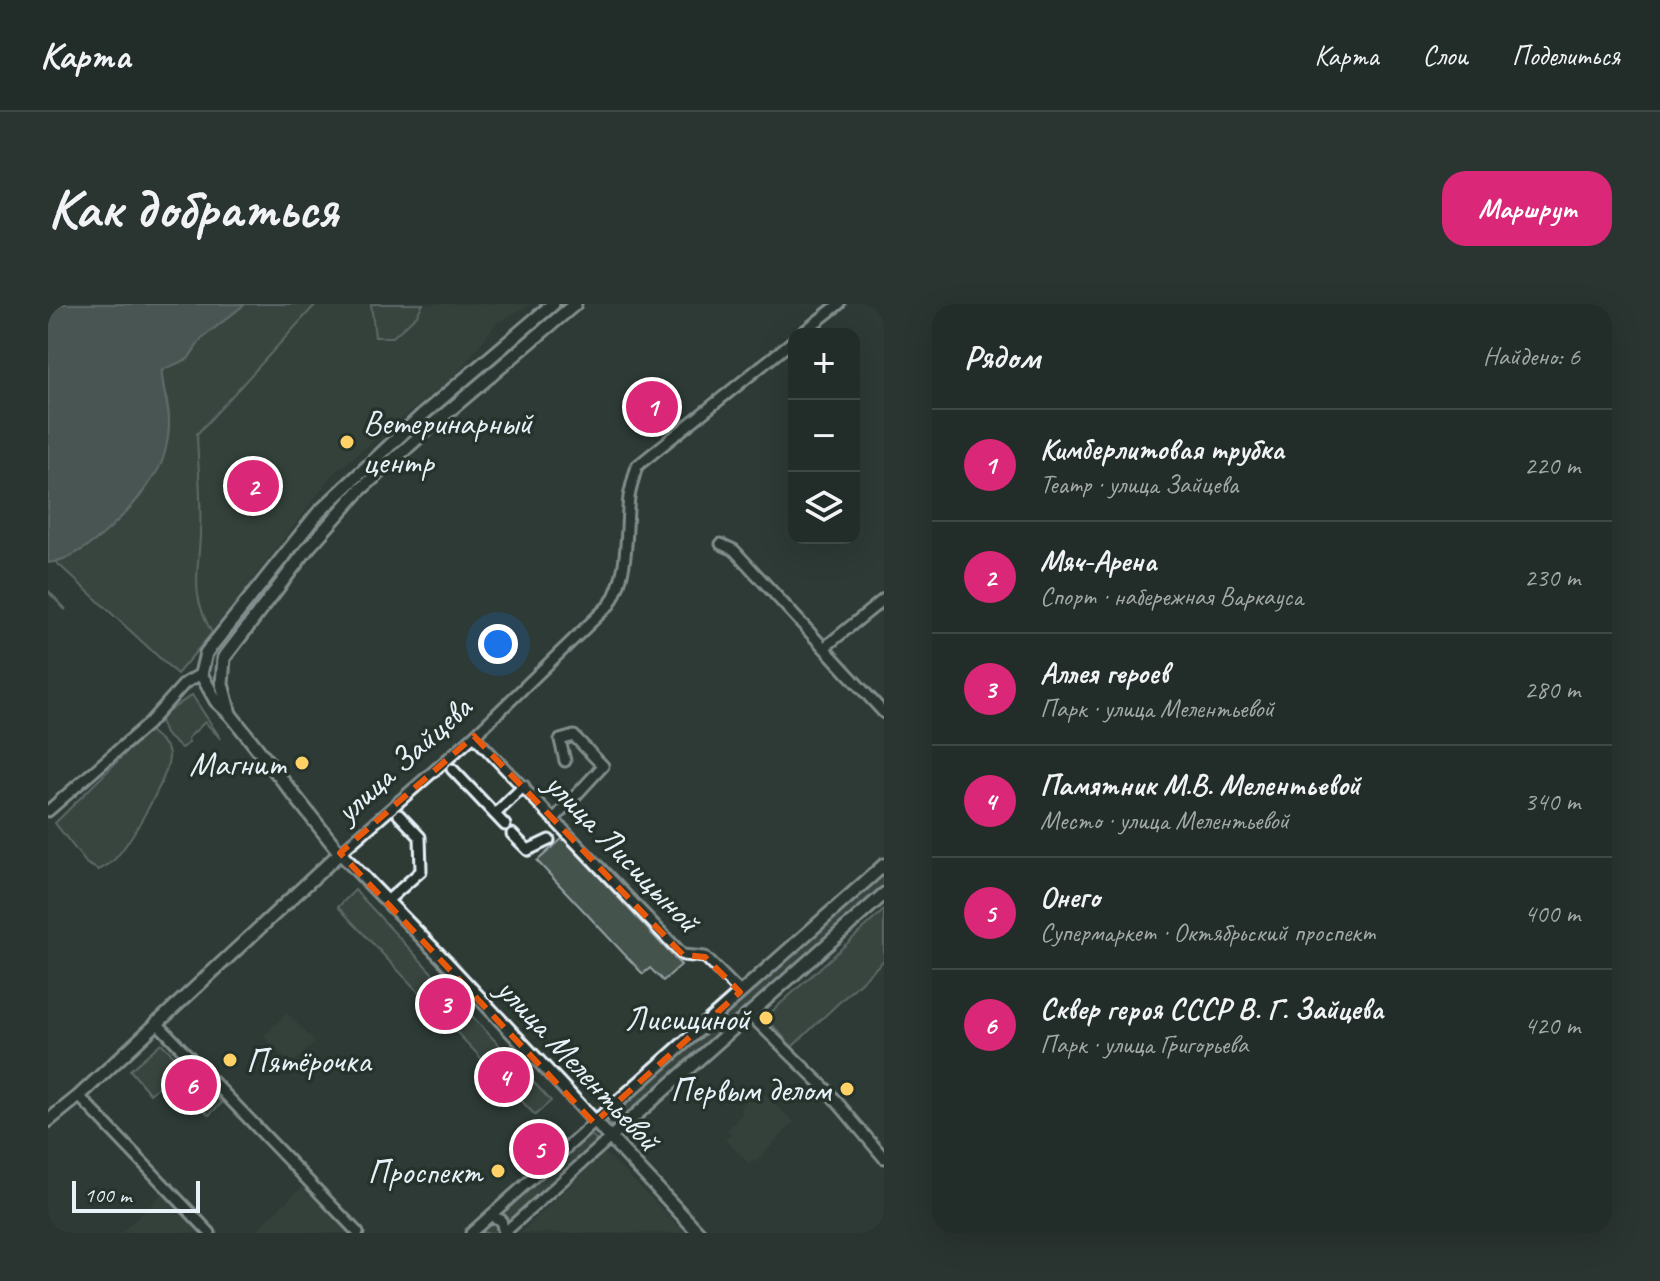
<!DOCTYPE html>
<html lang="ru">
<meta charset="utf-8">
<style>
:root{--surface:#222c28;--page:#2a3430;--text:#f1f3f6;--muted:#a2a7a8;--line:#3f4845;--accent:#db2777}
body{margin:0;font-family:Caveat,sans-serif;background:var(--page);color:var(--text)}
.controls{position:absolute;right:24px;top:24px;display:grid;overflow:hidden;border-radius:16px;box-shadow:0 8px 32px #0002}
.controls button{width:72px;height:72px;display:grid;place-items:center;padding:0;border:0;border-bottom:2px solid var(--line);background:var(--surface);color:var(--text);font:40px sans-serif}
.scale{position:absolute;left:24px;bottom:20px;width:128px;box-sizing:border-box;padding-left:8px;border:4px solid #e8f1f8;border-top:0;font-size:22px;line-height:28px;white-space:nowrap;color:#e8f1f8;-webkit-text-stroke:6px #26332d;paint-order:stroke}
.you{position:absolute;left:450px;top:340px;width:28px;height:28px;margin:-20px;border:6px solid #fff;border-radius:50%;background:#1a73e8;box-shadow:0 0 0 12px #1a73e833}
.badge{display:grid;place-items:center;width:52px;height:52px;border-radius:50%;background:var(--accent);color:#fff;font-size:26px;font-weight:700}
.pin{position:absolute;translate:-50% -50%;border:4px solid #fff;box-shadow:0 2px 8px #0006}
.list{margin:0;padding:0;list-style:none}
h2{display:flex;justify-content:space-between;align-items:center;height:104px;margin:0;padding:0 32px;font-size:34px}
h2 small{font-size:26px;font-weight:400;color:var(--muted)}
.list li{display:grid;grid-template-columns:52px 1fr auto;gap:24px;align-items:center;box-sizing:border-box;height:112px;padding:0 32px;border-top:2px solid var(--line)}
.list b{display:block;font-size:30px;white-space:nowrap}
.list p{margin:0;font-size:26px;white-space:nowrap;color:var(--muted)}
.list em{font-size:26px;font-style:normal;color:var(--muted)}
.icon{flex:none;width:44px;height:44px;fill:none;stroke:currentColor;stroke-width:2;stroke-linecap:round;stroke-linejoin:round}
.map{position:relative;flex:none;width:836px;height:929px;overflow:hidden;border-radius:24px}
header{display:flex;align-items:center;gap:48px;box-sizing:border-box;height:112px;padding:0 40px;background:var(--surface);border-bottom:2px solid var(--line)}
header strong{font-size:38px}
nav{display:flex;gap:44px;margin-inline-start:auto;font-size:28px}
.intro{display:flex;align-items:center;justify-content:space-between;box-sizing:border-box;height:192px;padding:0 48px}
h1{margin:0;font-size:56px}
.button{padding:20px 36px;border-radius:24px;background:var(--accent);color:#fff;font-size:28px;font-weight:700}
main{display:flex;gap:48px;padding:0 48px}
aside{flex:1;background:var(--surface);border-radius:24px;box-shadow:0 8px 32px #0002}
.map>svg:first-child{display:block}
.built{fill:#3b4843}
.green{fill:#45524e;stroke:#96a2a3;stroke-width:2}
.water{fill:#6b7775;stroke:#9da8a9;stroke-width:2}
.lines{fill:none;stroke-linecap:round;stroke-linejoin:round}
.stream{stroke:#9da8a9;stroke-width:3}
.minor-casing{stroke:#e8f1f8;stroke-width:15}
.major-casing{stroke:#e8f1f8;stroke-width:17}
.minor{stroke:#26332d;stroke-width:9}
.major{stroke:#26332d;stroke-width:11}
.marked{fill:none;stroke:#e8590c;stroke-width:6;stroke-dasharray:16 10;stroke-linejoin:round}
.poi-dot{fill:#ffd166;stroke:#26332d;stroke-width:3}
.labels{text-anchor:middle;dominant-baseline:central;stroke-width:7;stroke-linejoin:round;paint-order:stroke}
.poi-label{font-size:34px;fill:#e8f1f8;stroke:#26332d;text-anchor:end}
.street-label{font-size:34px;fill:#e8f1f8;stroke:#26332d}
</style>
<header>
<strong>Карта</strong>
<nav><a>Карта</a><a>Слои</a><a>Поделиться</a></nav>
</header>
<div class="intro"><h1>Как добраться</h1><a class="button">Маршрут</a></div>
<main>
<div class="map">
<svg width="836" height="929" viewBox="0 0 836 929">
<rect width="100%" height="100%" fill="#2e3b35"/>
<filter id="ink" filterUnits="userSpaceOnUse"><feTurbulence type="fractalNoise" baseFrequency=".0125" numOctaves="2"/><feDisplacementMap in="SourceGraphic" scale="16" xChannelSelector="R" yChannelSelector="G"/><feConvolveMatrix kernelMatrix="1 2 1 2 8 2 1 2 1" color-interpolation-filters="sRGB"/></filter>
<g filter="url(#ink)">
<!-- built -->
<g class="built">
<path d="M 268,0 L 323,0 L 369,11 L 375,0 L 483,0 L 449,19 L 408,71 L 287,168 L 164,329 L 150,303 L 148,267 L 152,230 L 149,130 Z"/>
<path d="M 239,709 L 267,738 L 243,761 L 215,732 Z"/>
<path d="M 713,787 L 746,818 L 707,859 L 704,857 L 701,859 L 677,836 L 683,829 L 679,826 L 694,810 L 693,801 L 699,795 L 702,798 Z"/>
<path d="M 555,850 L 561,852 L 638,929 L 472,929 Z"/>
<path d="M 257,880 L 303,929 L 205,929 Z"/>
<path d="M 116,888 L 154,929 L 73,929 Z"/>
</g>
<!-- green -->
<g class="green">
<path d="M 197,0 L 268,0 L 149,130 C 150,164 154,198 152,231 C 150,274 142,288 164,329 L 129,370 L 8,258 C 61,231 119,183 121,119 C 122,103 116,86 113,70 L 116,63 L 140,55 L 154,34 Z"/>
<path d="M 323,0 L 375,0 L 369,11 L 345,33 L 327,33 Z"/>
<path d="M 144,391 L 173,435 L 157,418 L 140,434 L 141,439 L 133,444 L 117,430 L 111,414 Z"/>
<path d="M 101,426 C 107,432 120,441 121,450 C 123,471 81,540 66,556 C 62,560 56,563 51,566 L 39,560 L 7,519 Z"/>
<path d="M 515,534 L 633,661 L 615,677 L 602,664 L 595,670 L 489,557 Z"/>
<path d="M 836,568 L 836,583 L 568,823 L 560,820 L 561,814 Z"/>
<path d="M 307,586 L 503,797 L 487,811 L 290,603 Z"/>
<path d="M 836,606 L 836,656 L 744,743 L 721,717 L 725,714 L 721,710 Z"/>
<path d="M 113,739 L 174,799 L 161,811 L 123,772 L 102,790 L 82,766 Z"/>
<path d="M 545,832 L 548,836 L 548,843 L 451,929 L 431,929 L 539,833 Z"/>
</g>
<!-- water -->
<path class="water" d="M 0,0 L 197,0 L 154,34 L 140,55 L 114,66 C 113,84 122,103 121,121 C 120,137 117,156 108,169 C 86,203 42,253 0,259 Z"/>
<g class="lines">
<!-- stream -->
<path class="stream" d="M 0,287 L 17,305"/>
<!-- minor casing -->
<g class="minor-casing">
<g id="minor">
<path d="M 753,30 L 791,0"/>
<path d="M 673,240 L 686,246 L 836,409"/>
<path d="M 777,343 L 836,295"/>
<path d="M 426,432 L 635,651 L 657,653 L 692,688"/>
<path d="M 404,465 L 457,521"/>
<path d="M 0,507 L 100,420 L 137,379 L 153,370"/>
<path d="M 447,510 L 476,482"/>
<path d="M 507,514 L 555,462 L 526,432 L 512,436 L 517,457"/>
<path d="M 464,530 L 480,546 L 501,536"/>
<path d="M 292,549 L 426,432 L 562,300 C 582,267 577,231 581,193 C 583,183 586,172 589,162 L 746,36"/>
<path d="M 339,597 L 373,567 L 372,533 L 351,511"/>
<path d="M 701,710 L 779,786 L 836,854"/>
<path d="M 108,718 L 310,929"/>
<path d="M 31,792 L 162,929"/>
<path d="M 443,912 L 453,916 L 456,929"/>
<path d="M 423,929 L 546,819"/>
<path d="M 456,929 L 561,835"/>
</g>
</g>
<!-- major casing -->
<g class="major-casing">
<g id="major">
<path d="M 505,0 L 373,112 L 270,209 L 158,349 L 153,370 L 168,397 L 182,410 L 292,549 L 399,659 L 651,929"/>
<path d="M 182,410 L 174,380 L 176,354 L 261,243 L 311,187 L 382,123 L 527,0"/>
<path d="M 0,817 L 31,792 L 292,549"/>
<path d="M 546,819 L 836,561"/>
<path d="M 561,835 L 836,590"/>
</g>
</g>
<!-- minor -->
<use href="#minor" class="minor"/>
<!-- major -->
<use href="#major" class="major"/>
</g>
</g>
<!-- marked area -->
<path d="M0 0H836V929H0ZM 426,432 L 635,651 L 657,653 L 692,688 L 546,819 L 292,549 Z" fill="#2e3b35" fill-opacity=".55" fill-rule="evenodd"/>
<path class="marked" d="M 426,432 L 635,651 L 657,653 L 692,688 L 546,819 L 292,549 Z"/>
<!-- markers -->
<g class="poi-dot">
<circle cx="299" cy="138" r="8"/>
<circle cx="254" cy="459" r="8"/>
<circle cx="718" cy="714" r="8"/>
<circle cx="182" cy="756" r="8"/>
<circle cx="799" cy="785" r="8"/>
<circle cx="450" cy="867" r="8"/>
</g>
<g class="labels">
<!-- poi labels -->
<g class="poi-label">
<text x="315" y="118" text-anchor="start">Ветеринарный<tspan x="315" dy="39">центр</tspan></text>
<text x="238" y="459">Магнит</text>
<text x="702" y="714">Лисициной</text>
<text x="198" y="756" text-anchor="start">Пятёрочка</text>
<text x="783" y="785">Первым делом</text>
<text x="434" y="867">Проспект</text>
</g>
<!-- street labels -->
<g class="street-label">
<text transform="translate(355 455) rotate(-42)">улица Зайцева</text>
<text transform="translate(575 548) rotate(46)">улица Лисицыной</text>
<text transform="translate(531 760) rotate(47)">улица Мелентьевой</text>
</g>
</g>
</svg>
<div class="controls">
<button>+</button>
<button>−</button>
<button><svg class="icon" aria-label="layers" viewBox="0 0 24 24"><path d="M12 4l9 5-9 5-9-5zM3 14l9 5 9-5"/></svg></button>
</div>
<div class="scale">100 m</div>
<div class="you"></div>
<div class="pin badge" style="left:604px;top:103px">1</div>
<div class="pin badge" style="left:205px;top:182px">2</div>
<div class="pin badge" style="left:397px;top:700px">3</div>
<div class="pin badge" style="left:456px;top:773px">4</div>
<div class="pin badge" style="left:491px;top:845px">5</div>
<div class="pin badge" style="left:143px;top:781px">6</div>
</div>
<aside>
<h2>Рядом<small>Найдено: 6</small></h2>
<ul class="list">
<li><span class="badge">1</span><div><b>Кимберлитовая трубка</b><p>Театр · улица Зайцева</p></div><em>220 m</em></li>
<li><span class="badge">2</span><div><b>Мяч-Арена</b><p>Спорт · набережная Варкауса</p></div><em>230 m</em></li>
<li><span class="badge">3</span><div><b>Аллея героев</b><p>Парк · улица Мелентьевой</p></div><em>280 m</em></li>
<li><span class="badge">4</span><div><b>Памятник М.В. Мелентьевой</b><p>Место · улица Мелентьевой</p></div><em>340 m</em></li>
<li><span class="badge">5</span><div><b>Онего</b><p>Супермаркет · Октябрьский проспект</p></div><em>400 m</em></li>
<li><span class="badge">6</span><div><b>Сквер героя СССР В. Г. Зайцева</b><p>Парк · улица Григорьева</p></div><em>420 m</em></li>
</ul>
</aside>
</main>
